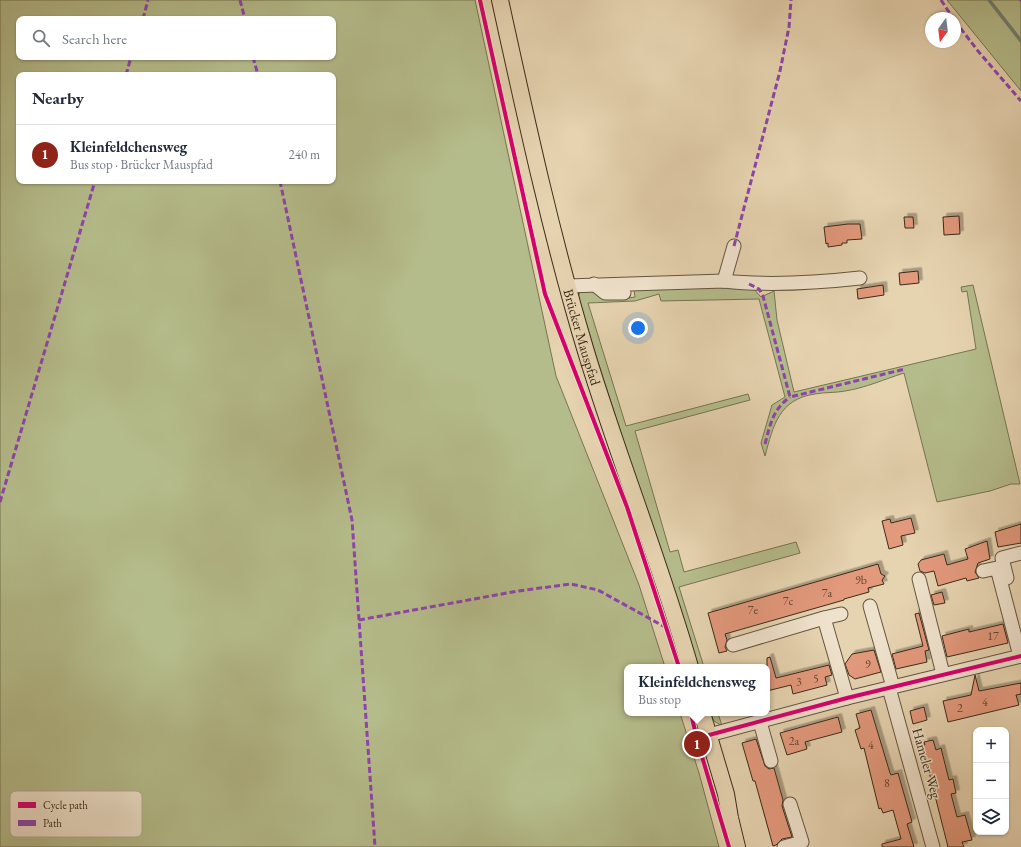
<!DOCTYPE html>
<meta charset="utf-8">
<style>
:root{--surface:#fff;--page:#f2f2f3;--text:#1f2937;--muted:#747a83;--line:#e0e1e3;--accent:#8f2418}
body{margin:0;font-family:"EB Garamond",serif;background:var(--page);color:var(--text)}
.controls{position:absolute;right:12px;bottom:12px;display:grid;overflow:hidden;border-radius:8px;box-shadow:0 1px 3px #0004}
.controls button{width:36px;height:36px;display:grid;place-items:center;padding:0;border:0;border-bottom:1px solid var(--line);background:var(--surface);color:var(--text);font:20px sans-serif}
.compass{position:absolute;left:925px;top:12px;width:36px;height:36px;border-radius:50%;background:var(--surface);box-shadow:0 1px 3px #0004;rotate:194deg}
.you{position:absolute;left:638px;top:328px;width:14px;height:14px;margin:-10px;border:3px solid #fff;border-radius:50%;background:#1a73e8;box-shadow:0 0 0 6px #1a73e833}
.badge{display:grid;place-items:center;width:26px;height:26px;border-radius:50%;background:var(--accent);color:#fff;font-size:13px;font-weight:700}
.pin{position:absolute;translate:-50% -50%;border:2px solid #fff;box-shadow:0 1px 4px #0006}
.popup{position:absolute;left:624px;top:664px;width:146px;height:52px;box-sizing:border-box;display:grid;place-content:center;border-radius:8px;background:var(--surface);filter:drop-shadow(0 1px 3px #0005);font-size:13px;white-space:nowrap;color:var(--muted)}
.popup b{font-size:15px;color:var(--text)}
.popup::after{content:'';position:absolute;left:50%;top:100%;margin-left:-8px;border:8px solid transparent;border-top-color:var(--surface)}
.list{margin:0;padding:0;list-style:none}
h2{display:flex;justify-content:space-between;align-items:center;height:52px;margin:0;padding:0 16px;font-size:17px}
h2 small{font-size:13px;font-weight:400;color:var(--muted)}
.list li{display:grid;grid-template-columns:26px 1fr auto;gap:12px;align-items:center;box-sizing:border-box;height:60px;padding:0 16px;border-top:1px solid var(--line)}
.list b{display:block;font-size:15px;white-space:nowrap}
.list p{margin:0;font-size:13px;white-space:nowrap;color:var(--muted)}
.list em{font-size:13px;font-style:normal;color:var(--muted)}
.icon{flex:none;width:22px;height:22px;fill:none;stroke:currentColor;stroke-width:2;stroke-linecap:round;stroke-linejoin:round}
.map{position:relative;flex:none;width:1021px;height:847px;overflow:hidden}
.search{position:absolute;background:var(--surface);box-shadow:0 1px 3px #0004;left:16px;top:16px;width:320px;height:44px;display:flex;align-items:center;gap:10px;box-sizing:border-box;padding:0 14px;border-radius:8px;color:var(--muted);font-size:15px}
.panel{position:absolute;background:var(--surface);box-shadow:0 1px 3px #0004;left:16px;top:72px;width:320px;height:112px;border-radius:8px}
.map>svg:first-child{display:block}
.green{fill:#b5bc8b;stroke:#777452;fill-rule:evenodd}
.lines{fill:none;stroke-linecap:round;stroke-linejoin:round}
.stream{stroke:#717f74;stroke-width:3.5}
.building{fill:#e3997b;stroke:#392b19;filter:url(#shadow)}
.minor-casing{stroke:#64553f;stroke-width:15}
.major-casing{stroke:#392b19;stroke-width:18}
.minor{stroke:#efe2cc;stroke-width:13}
.major{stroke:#e6d3b0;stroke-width:16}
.quiet{stroke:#8e44ad;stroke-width:3;stroke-dasharray:6 3;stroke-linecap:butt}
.cycleway-casing{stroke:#efe2cc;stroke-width:6}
.cycleway{stroke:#d6006c;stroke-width:4}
.labels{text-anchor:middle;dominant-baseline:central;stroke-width:3;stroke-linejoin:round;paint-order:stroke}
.number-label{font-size:12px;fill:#644632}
.street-label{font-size:14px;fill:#392b19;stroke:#efe2cc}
.key{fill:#efe2cc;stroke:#b8ab96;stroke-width:1}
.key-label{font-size:11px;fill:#392b19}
</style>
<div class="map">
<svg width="1021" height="847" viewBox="0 0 1021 847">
<defs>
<filter id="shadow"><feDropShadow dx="3.5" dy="-3.5" stdDeviation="0" flood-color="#0004"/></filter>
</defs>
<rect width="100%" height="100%" fill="#e6d3b0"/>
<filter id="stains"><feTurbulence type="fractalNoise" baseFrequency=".005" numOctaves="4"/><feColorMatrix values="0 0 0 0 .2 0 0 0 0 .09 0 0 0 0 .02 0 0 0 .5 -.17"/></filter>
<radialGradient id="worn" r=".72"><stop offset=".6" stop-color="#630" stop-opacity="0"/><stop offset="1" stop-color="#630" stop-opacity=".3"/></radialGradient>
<!-- green -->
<g class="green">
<path d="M 0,0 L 475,0 L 556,376 L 639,585 L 665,667 L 627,667 L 627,713 L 680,713 L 699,773 L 719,847 L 0,847 ZM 19,19 L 333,19 L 333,57 L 19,57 ZM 19,75 L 333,75 L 333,181 L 19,181 Z"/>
<path d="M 947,0 L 1021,0 L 1021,91 Z"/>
<path d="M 973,285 L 1020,484 L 1011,484 L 990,491 L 937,502 L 904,373 C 885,379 865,388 845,391 C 835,393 825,392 815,394 C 779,399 773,426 765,456 L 761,443 L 772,405 L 785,397 L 759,299 L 661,301 L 659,294 L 635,301 L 588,303 L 626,426 L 748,394 L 750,400 L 635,431 L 670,552 L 678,550 L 684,572 L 796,542 L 800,553 L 679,587 L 704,667 L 697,667 L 599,365 L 578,297 L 581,290 L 629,296 L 629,298 L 635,297 L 634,290 L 629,291 L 627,287 L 752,287 L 761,297 L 774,291 L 777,320 L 794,392 L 976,349 L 967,291 L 962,292 L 961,287 Z"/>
<path d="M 710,713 L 718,713 L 722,726 L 714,721 Z"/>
</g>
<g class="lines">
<!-- stream -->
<path class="stream" d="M 989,0 L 1021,41"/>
</g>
<!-- building -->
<g class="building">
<path d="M 959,216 L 960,234 L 944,235 L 943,217 Z"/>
<path d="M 904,217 L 913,217 L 914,228 L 905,228 Z"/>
<path d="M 848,224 L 860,224 L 862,239 L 847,240 L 847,243 L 842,243 L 842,245 L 828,247 L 828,243 L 826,244 L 824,227 Z"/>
<path d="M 918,271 L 919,283 L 900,285 L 899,273 Z"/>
<path d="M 883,285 L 884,295 L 858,299 L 857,289 Z"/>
<path d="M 911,518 L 915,533 L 901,536 L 903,545 L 889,549 L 882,521 L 890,519 L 891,523 Z"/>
<path d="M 1021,524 L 1021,543 L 998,547 L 995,532 Z"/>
<path d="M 987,541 L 990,559 L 978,563 L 975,572 L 979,578 L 967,581 L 966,578 L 938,586 L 934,571 L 925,573 L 920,571 L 918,564 L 921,560 L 944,554 L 947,565 L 968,559 L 965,549 Z"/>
<path d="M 878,564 L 881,574 L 885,576 L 882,580 L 884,584 L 868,588 L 869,592 L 844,599 L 844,600 L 725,634 L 727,640 L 725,647 L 727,651 L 719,653 L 708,613 Z"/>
<path d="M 942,592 L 945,603 L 934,605 L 931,595 Z"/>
<path d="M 919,613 L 929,650 L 925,651 L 927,662 L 896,669 L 892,654 L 923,646 L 915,614 Z"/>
<path d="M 1003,624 L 1008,643 L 947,657 L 942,636 L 969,629 L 969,632 Z"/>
<path d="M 874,650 L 881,672 L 855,679 L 849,675 L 845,664 L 852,654 Z"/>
<path d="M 770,657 L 776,678 L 829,665 L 832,675 L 825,677 L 827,685 L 793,694 L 791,685 L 767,691 L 767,658 Z"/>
<path d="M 975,675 L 979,691 L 1021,683 L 1021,694 L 1016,695 L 1019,705 L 948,722 L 943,701 L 971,695 Z"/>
<path d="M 924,707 L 927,720 L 913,724 L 910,711 Z"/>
<path d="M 871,710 L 890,773 L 891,775 L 898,773 L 912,822 L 907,824 L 914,847 L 882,847 L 882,844 L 901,839 L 893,810 L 883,813 L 881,808 L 879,809 L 864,748 L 861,749 L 855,730 L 860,728 L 856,714 Z"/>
<path d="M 838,717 L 842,732 L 805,742 L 807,749 L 787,755 L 780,733 Z"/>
<path d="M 756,739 L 765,766 L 769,769 L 774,768 L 783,800 L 782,806 L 792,837 L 782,839 L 776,845 L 773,846 L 755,781 L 753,781 L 742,743 Z"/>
<path d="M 933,740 L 936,750 L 941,748 L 949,780 L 953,779 L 956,793 L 951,794 L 957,817 L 965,815 L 972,840 L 962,842 L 964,847 L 948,847 L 928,768 L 920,747 L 925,745 L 924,742 Z"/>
</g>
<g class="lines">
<!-- minor casing -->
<g class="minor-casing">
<g id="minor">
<path d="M 724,281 L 734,246"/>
<path d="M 594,284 L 605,293 L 624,293"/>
<path d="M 567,286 L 724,281 C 769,286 815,283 860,278"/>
<path d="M 983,571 L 997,568 L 1020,656"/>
<path d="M 1007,578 L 1002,558 L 1021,553"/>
<path d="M 919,579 L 943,674"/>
<path d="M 870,606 L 893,687"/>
<path d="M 824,618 L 841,614"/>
<path d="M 733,645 L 824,618 L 847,698"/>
<path d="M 889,688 L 933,847"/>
<path d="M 760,722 L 771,761"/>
<path d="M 709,735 L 847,698 L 1021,656"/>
<path d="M 784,847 L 802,842 L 790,804"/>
</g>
</g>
<!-- major casing -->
<g class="major-casing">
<g id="major">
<path id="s1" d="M 500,0 C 526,119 552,239 587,355 C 619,460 660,562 690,667"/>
<path d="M 702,713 L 726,794 L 730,818 L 737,847"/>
</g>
</g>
<!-- minor -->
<use href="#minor" class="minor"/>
<!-- major -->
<use href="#major" class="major"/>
<!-- quiet -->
<g class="quiet">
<path d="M 240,0 L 245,19"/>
<path d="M 941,0 L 953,18"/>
<path d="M 1020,0 L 1021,1"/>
<path d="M 143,19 L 148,0"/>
<path d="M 955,21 L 978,51 L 1021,101"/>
<path d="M 253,57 L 258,75"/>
<path d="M 126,75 L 131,57"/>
<path d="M 280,181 L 352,520 L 375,847"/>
<path d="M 734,246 L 780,71 L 789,27 L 791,0"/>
<path d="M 749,284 L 759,289 L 763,296 L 790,397 L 905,369"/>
<path d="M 765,444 C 770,425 773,409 790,397"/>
<path d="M 0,502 L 95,181"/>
<path d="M 359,620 L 518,591 L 571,584 L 598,590 L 665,627"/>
</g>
<!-- cycleway casing -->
<g class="cycleway-casing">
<g id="cycleway">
<path d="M 480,0 L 545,294 L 627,507 L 679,667"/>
<path d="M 691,713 L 697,740 L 729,847"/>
<path d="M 709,735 L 847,698 L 1021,656"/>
</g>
</g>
<!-- cycleway -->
<use href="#cycleway" class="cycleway"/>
</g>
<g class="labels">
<!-- number labels -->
<g class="number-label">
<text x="861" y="580">9b</text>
<text x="827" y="593">7a</text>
<text x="788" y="601">7c</text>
<text x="753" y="610">7e</text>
<text x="993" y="636">17</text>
<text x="868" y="664">9</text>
<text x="816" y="678">5</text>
<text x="799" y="682">3</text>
<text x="985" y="702">4</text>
<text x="960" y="708">2</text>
<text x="794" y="741">2a</text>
<text x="871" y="745">4</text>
<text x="887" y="783">8</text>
</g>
<!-- street labels -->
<g class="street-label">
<text stroke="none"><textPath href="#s1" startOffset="347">Brücker Mauspfad</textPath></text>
<text transform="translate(927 763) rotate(74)">Hameler Weg</text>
</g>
</g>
<!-- legend -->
<rect x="10" y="791" width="132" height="46" rx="6" class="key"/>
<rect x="18" y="802" width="18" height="6" fill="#d6006c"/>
<rect x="18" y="820" width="18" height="6" fill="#8e44ad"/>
<g class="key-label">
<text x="43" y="809">Cycle path</text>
<text x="43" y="827">Path</text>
</g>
<rect width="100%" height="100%" filter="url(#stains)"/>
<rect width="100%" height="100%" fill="url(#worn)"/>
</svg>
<div class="controls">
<button>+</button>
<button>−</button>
<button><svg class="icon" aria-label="layers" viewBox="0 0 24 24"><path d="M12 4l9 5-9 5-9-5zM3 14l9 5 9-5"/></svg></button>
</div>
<svg class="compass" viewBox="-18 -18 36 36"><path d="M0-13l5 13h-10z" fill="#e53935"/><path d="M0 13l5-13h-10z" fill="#747a83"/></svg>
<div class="you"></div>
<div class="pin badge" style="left:697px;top:744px">1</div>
<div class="popup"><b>Kleinfeldchensweg</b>Bus stop</div>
<div class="search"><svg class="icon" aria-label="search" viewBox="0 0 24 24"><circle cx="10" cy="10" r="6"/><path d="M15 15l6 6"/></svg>Search here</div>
<section class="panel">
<h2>Nearby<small></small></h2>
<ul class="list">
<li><span class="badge">1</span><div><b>Kleinfeldchensweg</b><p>Bus stop · Brücker Mauspfad</p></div><em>240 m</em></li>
</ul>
</section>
</div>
